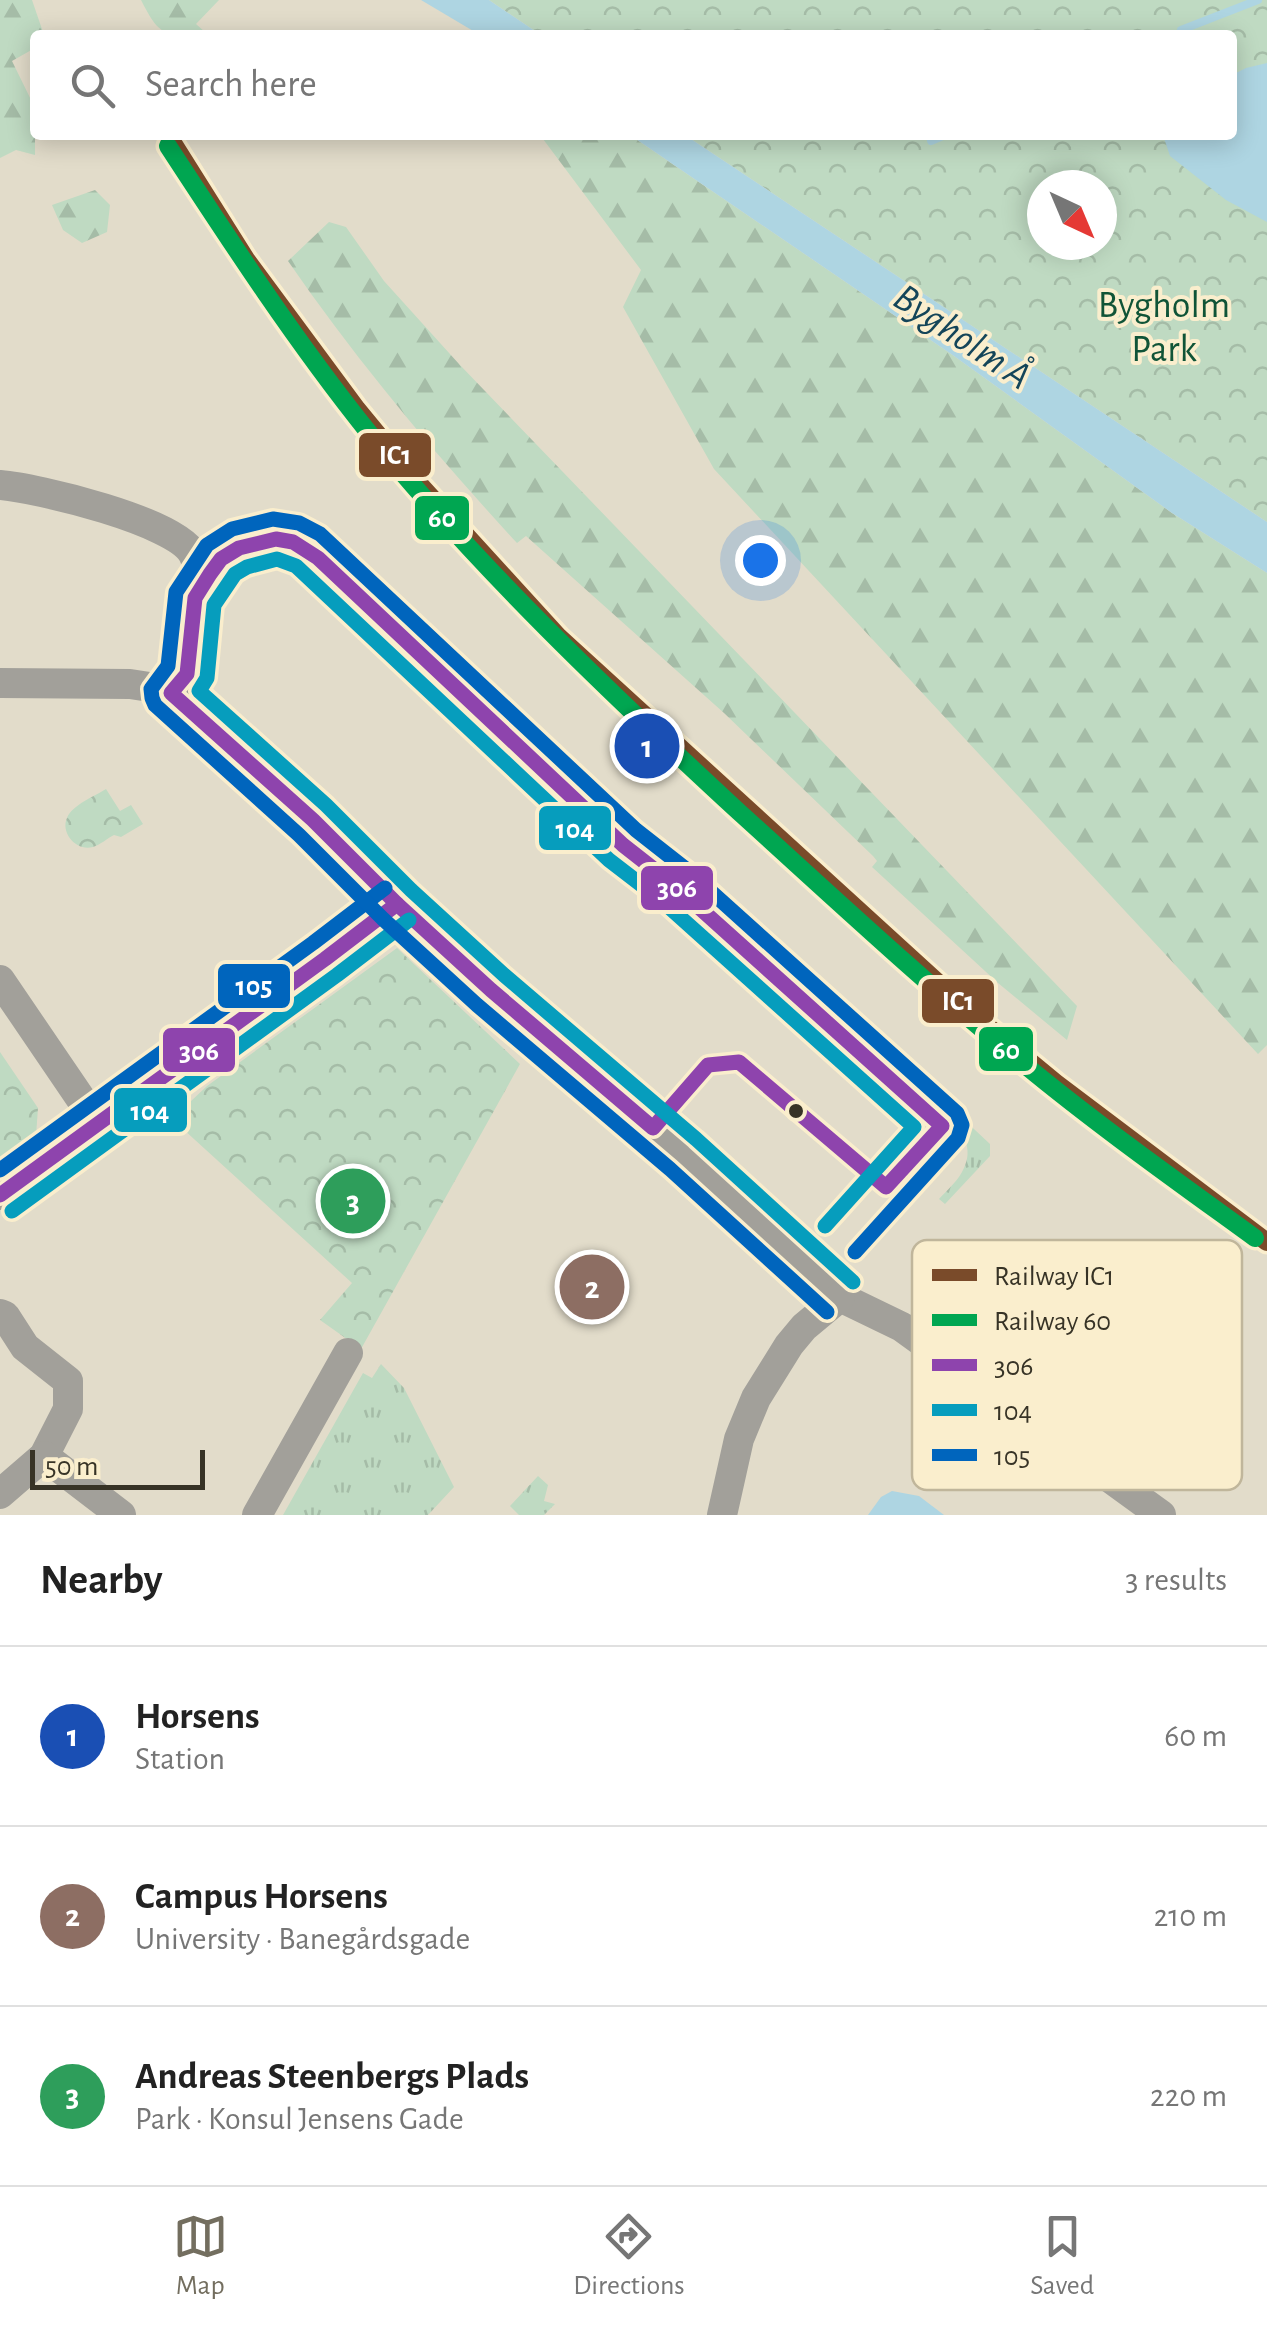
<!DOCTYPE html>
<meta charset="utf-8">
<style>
:root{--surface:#fff;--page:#f2f2f2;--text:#222;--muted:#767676;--line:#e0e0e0;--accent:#736e5f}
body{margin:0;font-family:"Alegreya Sans",sans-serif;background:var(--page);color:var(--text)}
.compass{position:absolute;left:1027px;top:170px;width:90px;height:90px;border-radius:50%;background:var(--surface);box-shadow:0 5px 25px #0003;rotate:136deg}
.scale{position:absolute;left:30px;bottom:25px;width:175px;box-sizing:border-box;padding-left:10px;border:5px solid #373326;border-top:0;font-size:28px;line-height:35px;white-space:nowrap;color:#373326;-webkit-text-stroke:8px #faeecd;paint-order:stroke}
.you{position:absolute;left:760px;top:560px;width:35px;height:35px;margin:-25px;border:8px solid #fff;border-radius:50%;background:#1a73e8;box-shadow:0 0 0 15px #1a73e833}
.badge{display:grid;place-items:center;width:65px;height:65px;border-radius:50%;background:var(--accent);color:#fff;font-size:32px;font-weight:700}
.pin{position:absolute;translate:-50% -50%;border:5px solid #fff;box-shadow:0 2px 10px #0006}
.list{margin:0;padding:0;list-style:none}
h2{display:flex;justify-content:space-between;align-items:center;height:130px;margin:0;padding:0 40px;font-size:42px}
h2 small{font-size:32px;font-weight:400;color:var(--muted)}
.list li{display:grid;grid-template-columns:65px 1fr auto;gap:30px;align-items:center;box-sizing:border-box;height:180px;padding:0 40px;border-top:2px solid var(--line)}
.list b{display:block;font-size:38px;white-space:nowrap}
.list p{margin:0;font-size:32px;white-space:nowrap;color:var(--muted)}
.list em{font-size:32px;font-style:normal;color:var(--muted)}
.icon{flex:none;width:55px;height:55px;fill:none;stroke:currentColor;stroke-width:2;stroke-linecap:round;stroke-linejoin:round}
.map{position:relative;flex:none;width:1267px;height:1515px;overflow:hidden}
.search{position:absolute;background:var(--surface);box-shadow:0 5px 25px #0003;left:30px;right:30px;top:30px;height:110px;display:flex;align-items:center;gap:25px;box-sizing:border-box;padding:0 35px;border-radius:10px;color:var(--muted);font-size:38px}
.sheet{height:670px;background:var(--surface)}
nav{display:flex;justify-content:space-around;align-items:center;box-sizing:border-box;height:140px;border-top:2px solid var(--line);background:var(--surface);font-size:28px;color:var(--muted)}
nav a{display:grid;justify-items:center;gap:5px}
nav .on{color:var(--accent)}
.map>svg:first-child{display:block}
.grass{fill:url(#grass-tufts)}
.forest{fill:url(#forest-firs)}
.park{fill:url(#park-crowns);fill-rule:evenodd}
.water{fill:#aed5e2}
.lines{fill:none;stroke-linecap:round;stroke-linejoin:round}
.stream{stroke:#aed5e2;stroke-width:8}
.minor{stroke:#a2a09a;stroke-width:30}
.bus-1-casing{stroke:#faeecd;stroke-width:22}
.bus-2-casing{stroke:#faeecd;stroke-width:22}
.bus-3-casing{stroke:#faeecd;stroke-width:22}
.bus-1{stroke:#8e44ad;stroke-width:15}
.bus-2{stroke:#069dbd;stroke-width:15}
.bus-3{stroke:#0065bd;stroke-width:15}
.rail-1-casing{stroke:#faeecd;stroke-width:25}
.rail-2-casing{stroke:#faeecd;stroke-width:25}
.rail-1{stroke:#7a4b2a;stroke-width:18}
.rail-2{stroke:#00a651;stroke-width:18}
.bus-dot{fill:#373326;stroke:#faeecd;stroke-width:4}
.labels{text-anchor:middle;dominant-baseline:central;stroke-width:8;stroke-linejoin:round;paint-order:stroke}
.park-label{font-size:38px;fill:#105437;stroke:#faeecd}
.water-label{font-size:40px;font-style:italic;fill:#144559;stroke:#faeecd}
.key{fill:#faeecd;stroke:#c0b69b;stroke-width:2.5}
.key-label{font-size:28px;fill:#373326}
.line-badge{stroke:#faeecd;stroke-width:4}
.badge-label{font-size:28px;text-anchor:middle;font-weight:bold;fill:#fff}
</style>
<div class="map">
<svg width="1267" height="1515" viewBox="0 0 1267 1515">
<defs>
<pattern id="grass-tufts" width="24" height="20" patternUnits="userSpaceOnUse" patternTransform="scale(2.5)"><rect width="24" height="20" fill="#bfdac2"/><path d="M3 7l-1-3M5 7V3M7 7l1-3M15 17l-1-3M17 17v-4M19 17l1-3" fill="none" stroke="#a5bca7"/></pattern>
<pattern id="forest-firs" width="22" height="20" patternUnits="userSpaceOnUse" patternTransform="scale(2.5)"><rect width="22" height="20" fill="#bfdac2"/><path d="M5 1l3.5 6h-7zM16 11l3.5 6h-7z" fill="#a5bca7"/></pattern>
<pattern id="park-crowns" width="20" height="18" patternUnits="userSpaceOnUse" patternTransform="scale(2.5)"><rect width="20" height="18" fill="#bfdac2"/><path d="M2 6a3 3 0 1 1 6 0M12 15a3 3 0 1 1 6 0" fill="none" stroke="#a5bca7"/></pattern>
</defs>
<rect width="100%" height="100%" fill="#e2dcca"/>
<!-- grass -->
<g class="grass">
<path d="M 898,1058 L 990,1144 L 990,1156 L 945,1204 L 939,1199 C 948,1189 959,1180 964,1168 C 983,1131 925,1094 900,1071 Z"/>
<path d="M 381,1364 L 404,1388 L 454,1487 L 428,1515 L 283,1515 L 363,1373 L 372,1378 Z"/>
<path d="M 538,1476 L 548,1485 L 544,1501 L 555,1504 L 544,1515 L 519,1515 L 510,1506 Z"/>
</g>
<!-- forest -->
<g class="forest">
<path d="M 0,0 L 32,0 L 44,35 L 35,35 L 35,48 L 12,61 L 35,108 L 35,155 L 16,150 L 0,158 Z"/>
<path d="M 141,0 L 219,0 L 196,24 L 205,32 L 203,35 C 163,35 160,37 141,0 Z"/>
<path d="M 540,135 L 630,135 L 954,356 L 1172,513 L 1267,573 L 1267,1045 L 1258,1054 L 714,469 L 623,307 L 641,270 Z"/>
<path d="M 95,190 L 110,205 L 107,232 L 82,243 L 63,230 L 52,205 Z"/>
<path d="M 329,222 L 346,227 L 384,281 L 459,364 L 1077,1006 L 1067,1040 L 998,983 L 872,867 L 877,861 L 873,856 L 724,713 L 526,536 L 517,543 C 434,453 357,361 288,261 Z"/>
</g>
<!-- park -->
<g class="park">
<path d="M 489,0 L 1267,0 L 1267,522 L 685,135 L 1232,135 L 1232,35 L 541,35 ZM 1042,185 L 1102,185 L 1102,245 L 1042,245 Z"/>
<path d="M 106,789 L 120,811 L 131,805 L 143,824 L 121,837 L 114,835 C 108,838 100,845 93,847 C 77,852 60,833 67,818 C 72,805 95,796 106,789 Z"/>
<path d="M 397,948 L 520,1064 L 361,1349 L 320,1320 L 352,1283 L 172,1119 L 207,1086 Z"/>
<path d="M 0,1052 L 38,1108 L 36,1136 L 32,1141 L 0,1164 Z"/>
</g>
<!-- water -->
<g class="water">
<path d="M 421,0 L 489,0 L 541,35 L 480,35 Z"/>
<path d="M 1267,63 L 1267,222 L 1226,200 L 1170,156 L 1163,135 L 1232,135 L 1232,75 L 1246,68 Z"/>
<path d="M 630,135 L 685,135 L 1267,522 L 1267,573 L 1172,513 L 954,356 Z"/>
<path d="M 892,1491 L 919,1496 L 944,1515 L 868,1515 L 881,1497 Z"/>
</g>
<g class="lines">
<!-- stream -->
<g class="stream">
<path d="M 1181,30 L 1258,0"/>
<path d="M 931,141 L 945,135"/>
</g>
<!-- minor -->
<g class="minor">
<path d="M 0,485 C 37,488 176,521 193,554 C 202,570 195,596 194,614 C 193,632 195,660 186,675 C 183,681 176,687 171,693"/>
<path d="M 0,683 L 130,684 L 156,688 L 171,693 L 313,820 L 397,904 L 491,990 L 683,1154 L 840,1297 L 902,1327 L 1161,1515"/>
<path d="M 0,980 L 98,1124"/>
<path d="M 0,1195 L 325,959 L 397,904"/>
<path d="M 0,1314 L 5,1316 L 25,1347 L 68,1381 L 68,1409 L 44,1456 L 0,1494"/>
<path d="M 44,1456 L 121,1515"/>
<path d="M 257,1515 L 348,1353"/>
<path d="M 722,1515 L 739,1439 L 756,1398 L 789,1345 L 804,1327 L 840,1297"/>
</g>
<!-- bus-1 casing -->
<g class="bus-1-casing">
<g id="bus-1">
<path d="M 276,539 L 293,542 L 318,558 L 623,845 L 674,885 L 942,1126 L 886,1187 L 739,1062 L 708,1065 L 653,1128 L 491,990 L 397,904 L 313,820 L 171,693 L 187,674 L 195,598 L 210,574 L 221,559 L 239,548 Z"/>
<path d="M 0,1195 L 325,959 L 397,904"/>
</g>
</g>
<!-- bus-2 casing -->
<g class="bus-2-casing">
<g id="bus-2">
<path d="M 12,1211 L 337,975 L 409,920"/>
<path d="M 825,1226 L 914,1127 L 661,900 L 609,860 L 296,566 L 277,559 L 247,567 L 235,574 L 214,605 L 207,678 L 199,691 L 326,805 L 411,890 L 504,975 L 696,1139 L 853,1282"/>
</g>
</g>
<!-- bus-3 casing -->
<g class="bus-3-casing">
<g id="bus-3">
<path d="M 0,1170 L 313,943 L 385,888"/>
<path d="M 827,1312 L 670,1169 L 477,1005 L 383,919 L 299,835 L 155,705 L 152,698 L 151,689 L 168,666 L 176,592 L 207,545 L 232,529 L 273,519 L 299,523 L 320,534 L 636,830 L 687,870 L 957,1113 L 962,1125 L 958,1138 L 855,1252"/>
</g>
</g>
<!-- bus-1 -->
<use href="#bus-1" class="bus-1"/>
<!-- bus-2 -->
<use href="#bus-2" class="bus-2"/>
<!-- bus-3 -->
<use href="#bus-3" class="bus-3"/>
<!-- rail-1 casing -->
<g class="rail-1-casing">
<path id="rail-1" d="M 168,135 L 246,259 L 357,409 L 413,477 L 559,637 L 969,1011 L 1056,1083 L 1267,1242"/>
</g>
<!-- rail-2 casing -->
<g class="rail-2-casing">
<path id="rail-2" d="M 168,146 C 232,244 296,342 369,433 C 481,570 609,692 739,812 C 833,897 926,984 1025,1065 C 1099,1126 1178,1182 1255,1238"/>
</g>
<!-- rail-1 -->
<use href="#rail-1" class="rail-1"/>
<!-- rail-2 -->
<use href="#rail-2" class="rail-2"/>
</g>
<!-- markers -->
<circle class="bus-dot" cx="796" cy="1111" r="9"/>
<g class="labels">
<!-- park labels -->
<g class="park-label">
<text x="1164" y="306">Bygholm<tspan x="1164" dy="44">Park</tspan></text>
</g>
<!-- water labels -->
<g class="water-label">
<text transform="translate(962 337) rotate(34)">Bygholm Å</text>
</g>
</g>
<!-- legend -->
<rect x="912" y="1240" width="330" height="250" rx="15" class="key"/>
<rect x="932" y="1269" width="45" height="12" fill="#7a4b2a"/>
<rect x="932" y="1314" width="45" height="12" fill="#00a651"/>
<rect x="932" y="1359" width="45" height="12" fill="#8e44ad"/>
<rect x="932" y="1404" width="45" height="12" fill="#069dbd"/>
<rect x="932" y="1449" width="45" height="12" fill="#0065bd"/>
<g class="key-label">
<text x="994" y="1285">Railway IC1</text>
<text x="994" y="1330">Railway 60</text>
<text x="994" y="1375">306</text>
<text x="994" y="1420">104</text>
<text x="994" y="1465">105</text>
</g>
<g class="line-badge">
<rect x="357" y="431" width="76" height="48" rx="10" fill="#7a4b2a"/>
<rect x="413" y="494" width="58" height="48" rx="10" fill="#00a651"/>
<rect x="537" y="804" width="76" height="48" rx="10" fill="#069dbd"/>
<rect x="639" y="864" width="76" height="48" rx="10" fill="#8e44ad"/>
<rect x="216" y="962" width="76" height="48" rx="10" fill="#0065bd"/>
<rect x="920" y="977" width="76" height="48" rx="10" fill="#7a4b2a"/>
<rect x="977" y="1025" width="58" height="48" rx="10" fill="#00a651"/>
<rect x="161" y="1026" width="76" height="48" rx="10" fill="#8e44ad"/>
<rect x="112" y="1086" width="77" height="48" rx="10" fill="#069dbd"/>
</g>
<g class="badge-label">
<text x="395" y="464">IC1</text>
<text x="442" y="527">60</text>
<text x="575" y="838">104</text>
<text x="677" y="897">306</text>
<text x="254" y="995">105</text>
<text x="958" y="1010">IC1</text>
<text x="1006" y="1059">60</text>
<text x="199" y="1060">306</text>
<text x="150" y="1120">104</text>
</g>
</svg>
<svg class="compass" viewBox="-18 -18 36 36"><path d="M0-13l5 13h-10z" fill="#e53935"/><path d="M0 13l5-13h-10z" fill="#767676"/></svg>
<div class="scale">50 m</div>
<div class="you"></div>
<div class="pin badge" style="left:647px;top:746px;background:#1a4fb4">1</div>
<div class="pin badge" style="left:592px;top:1287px;background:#8d6e63">2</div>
<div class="pin badge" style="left:353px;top:1201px;background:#2e9e5b">3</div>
<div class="search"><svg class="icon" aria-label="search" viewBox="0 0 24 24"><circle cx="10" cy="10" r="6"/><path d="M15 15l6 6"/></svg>Search here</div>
</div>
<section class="sheet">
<h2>Nearby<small>3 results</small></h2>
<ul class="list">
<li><span class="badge" style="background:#1a4fb4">1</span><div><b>Horsens</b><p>Station</p></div><em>60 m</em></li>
<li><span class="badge" style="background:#8d6e63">2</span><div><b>Campus Horsens</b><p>University · Banegårdsgade</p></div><em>210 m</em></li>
<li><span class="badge" style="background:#2e9e5b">3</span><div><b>Andreas Steenbergs Plads</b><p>Park · Konsul Jensens Gade</p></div><em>220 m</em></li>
</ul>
</section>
<nav>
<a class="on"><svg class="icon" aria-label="map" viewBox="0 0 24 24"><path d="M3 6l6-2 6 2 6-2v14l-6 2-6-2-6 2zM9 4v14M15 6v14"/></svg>Map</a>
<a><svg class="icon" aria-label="directions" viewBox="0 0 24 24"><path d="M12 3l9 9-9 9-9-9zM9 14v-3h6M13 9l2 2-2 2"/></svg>Directions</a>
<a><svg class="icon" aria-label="saved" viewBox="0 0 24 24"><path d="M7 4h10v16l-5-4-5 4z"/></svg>Saved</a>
</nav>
